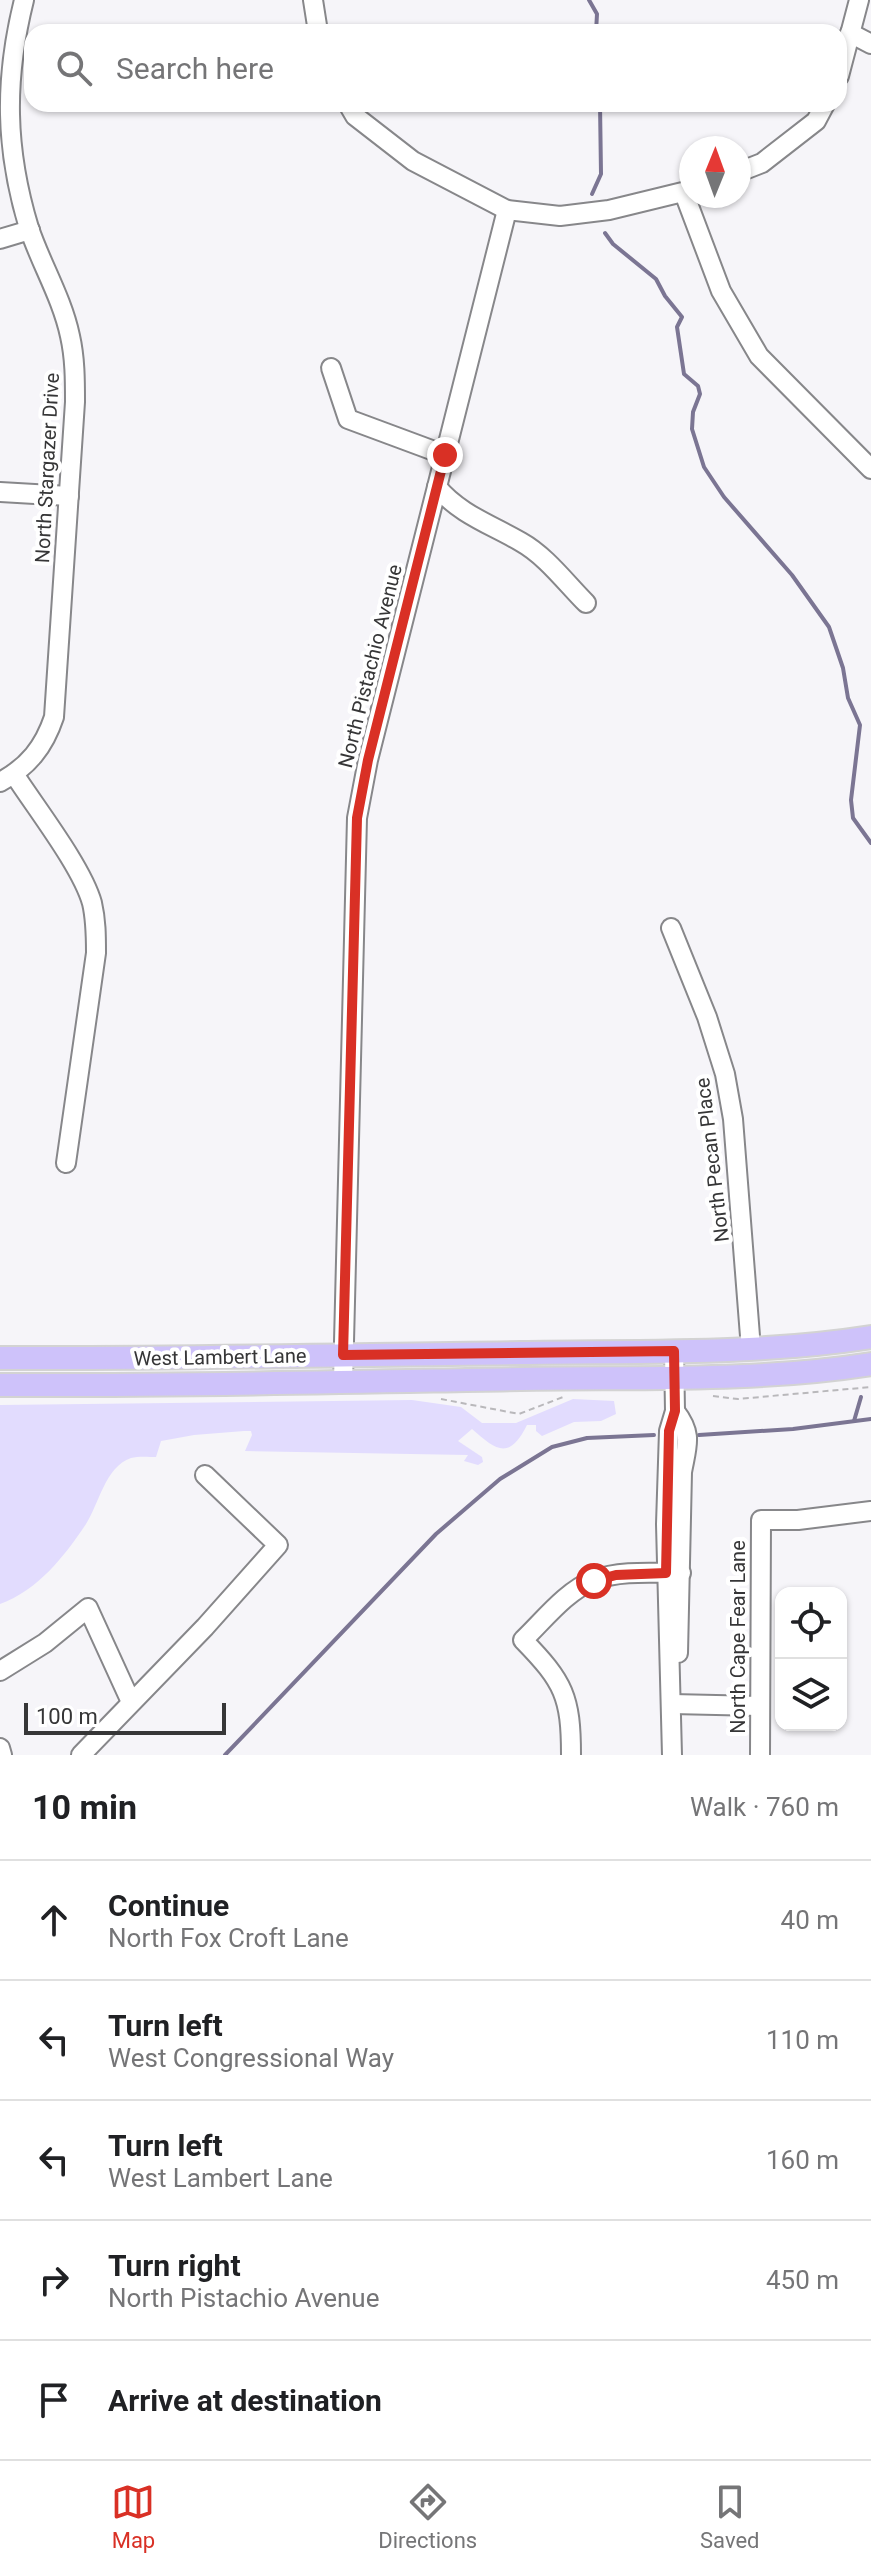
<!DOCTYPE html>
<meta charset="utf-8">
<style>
:root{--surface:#fff;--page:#f6f6f6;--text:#202124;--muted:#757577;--line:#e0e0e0;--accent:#d93025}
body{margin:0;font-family:Roboto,sans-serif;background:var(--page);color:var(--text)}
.controls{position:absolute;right:24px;bottom:24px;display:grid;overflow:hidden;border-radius:16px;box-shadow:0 2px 6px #0004}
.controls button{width:72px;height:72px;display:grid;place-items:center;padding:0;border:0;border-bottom:2px solid var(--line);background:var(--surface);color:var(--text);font:40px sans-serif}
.compass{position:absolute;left:679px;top:136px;width:72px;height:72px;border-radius:50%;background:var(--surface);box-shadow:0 2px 6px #0004;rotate:1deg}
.scale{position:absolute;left:24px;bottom:20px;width:202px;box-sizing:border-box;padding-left:8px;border:4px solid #363637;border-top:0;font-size:22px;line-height:28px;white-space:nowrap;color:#363637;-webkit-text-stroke:6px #fff;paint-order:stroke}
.stop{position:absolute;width:24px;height:24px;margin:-18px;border:6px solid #d93025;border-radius:50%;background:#fff}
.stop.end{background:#d93025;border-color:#fff;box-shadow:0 2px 8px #0008}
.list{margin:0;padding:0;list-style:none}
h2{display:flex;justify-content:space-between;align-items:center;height:104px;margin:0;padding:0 32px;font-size:34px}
h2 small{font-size:26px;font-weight:400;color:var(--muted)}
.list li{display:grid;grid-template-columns:52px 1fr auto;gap:24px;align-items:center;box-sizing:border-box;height:120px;padding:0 32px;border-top:2px solid var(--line)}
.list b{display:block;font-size:30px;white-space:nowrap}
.list p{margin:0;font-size:26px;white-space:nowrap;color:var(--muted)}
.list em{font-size:26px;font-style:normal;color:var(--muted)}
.icon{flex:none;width:44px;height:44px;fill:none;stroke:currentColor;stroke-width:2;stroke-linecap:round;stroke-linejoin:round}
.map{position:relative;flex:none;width:871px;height:1755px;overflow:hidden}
.search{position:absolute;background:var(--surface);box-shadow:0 2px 6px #0004;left:24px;right:24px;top:24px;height:88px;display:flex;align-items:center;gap:20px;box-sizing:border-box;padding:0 28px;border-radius:24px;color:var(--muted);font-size:30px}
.sheet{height:704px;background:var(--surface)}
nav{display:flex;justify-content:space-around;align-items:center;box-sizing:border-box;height:112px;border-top:2px solid var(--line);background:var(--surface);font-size:22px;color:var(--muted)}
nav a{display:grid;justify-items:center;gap:4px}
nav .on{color:var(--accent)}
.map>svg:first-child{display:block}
.green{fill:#e2dcfe}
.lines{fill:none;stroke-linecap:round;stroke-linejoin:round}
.stream{stroke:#7b7593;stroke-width:4}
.minor-casing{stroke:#87878a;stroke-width:22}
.major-casing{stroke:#d3d3d3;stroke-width:26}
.path{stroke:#b9b8bb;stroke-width:2;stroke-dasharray:6 4;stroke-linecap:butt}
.minor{stroke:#fff;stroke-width:18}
.major{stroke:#cec2fa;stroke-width:22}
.route{stroke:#d93025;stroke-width:10}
.labels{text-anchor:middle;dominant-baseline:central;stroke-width:8;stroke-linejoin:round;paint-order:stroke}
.street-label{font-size:20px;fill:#363637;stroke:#fff}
</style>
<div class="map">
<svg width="871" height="1755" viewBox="0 0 871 1755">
<rect width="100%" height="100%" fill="#f6f5f9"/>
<!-- green -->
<path class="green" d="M 573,1399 L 614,1401 L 616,1414 L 601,1421 L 574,1422 L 542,1436 L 536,1431 L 536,1425 L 527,1425 C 509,1461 496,1450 472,1429 L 458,1441 L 482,1457 L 483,1462 L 478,1465 L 464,1461 L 468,1455 L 245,1451 L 252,1435 L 251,1431 L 244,1431 L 194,1435 L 161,1441 L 156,1457 C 149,1457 138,1456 131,1458 C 105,1467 99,1504 86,1524 C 64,1557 38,1590 0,1604 L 0,1405 L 412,1400 L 461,1407 L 482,1423 L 516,1423 Z"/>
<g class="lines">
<!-- stream -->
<g class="stream">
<path d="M 589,0 L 597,14 L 596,32"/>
<path d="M 592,194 L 601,174 L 600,104"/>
<path d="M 605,233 L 613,244 L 656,279 L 665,296 L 682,317 L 677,327 L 684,374 L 698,386 L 700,394 L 693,412 L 692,429 L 704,467 L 724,497 L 792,575 L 829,627 L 843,668 L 848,698 L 860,725 L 851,800 L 853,818 L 871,843"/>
<path d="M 854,1421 L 861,1397"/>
<path d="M 699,1435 L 793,1429 L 871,1419"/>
<path d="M 225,1755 L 436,1534 L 500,1479 L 552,1447 L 587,1438 L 654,1435"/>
</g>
<!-- minor casing -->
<g class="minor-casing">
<g id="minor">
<path d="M 313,0 L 318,32"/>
<path d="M 850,33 L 871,44"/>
<path d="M 839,76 L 859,0"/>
<path d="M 348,104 L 355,116 L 413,161 L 507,210 L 560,216 L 609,210 L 691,190"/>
<path d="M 739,172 L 762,163 L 816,121 L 825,104"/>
<path d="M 684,193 L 721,291 L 759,356 L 871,469"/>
<path d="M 0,239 L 30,230"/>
<path d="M 331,368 L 348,419 L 445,455"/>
<path d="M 437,487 C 459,514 492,525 521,542 C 546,556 566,583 586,603"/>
<path d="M 0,492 L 69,496"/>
<path d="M 14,774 C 36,808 82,867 92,903 C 96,920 96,936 96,953 L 66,1163"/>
<path d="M 0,782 C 28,767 44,747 54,717 L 75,402 C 75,380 75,358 70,336 C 62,298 41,264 29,228 C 5,149 4,80 24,0"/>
<path d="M 671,928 L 707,1017 L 725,1074 L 733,1119 L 751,1349"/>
<path d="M 343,1382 L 357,818 L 368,760 L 507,210"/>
<path d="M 675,1411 C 693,1434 687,1445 682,1472 L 678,1653"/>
<path d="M 0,1671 L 45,1643 L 88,1608 L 131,1702"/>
<path d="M 672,1704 L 760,1706"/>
<path d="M 0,1748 L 2,1755"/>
<path d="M 81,1755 L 205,1627 L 278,1545 L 205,1475"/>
<path d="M 571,1755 C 571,1697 564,1682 523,1640 C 544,1620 566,1591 594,1580 C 620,1570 653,1573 681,1573"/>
<path d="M 672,1755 L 666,1524 L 669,1431 L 675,1411 L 674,1351"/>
<path d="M 760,1755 L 761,1520 L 798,1520 L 871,1511"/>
</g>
</g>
<!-- major casing -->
<g class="major-casing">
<g id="major">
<path d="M 0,1358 C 174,1359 347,1355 521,1353 C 637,1351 756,1355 871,1337"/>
<path d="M 0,1385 C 174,1386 347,1382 521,1379 C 637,1377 756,1382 871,1364"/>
</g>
</g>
<!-- path -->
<g class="path">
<path d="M 713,1396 L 738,1399 L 871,1387"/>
<path d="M 441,1399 L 519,1414 L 563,1397"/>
</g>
<!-- minor -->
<use href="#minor" class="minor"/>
<!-- major -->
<use href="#major" class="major"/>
</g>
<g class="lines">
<!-- route -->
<path class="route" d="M 445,455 L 368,760 L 357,818 L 343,1355 L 674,1351 L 675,1411 L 669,1431 L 666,1573 L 616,1575 L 594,1581"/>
</g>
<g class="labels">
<!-- street labels -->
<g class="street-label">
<text transform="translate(47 468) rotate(-87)">North Stargazer Drive</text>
<text transform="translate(370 666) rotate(-76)">North Pistachio Avenue</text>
<text transform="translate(712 1160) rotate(-97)">North Pecan Place</text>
<text transform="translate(220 1357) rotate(-1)">West Lambert Lane</text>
<text transform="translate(738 1637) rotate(-90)">North Cape Fear Lane</text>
</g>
</g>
</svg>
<div class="controls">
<button><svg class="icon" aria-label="locate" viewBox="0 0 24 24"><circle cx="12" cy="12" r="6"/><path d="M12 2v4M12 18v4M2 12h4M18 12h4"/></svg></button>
<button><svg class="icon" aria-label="layers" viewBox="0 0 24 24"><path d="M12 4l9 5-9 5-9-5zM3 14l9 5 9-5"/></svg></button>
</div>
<svg class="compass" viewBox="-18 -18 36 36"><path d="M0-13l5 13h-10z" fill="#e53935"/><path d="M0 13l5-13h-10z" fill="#757577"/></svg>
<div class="scale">100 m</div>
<div class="stop" style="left:594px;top:1581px"></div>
<div class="stop end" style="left:445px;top:455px"></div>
<div class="search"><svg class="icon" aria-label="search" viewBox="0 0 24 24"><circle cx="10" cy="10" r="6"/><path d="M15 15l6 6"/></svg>Search here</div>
</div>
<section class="sheet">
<h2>10 min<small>Walk · 760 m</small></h2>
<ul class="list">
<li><svg class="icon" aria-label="ahead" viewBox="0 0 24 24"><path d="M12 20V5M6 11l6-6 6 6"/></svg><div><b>Continue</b><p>North Fox Croft Lane</p></div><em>40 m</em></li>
<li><svg class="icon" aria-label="left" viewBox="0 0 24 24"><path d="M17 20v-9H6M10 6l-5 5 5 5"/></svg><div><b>Turn left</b><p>West Congressional Way</p></div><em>110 m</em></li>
<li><svg class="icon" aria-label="left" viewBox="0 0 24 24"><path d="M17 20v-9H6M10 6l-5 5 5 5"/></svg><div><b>Turn left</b><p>West Lambert Lane</p></div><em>160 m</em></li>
<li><svg class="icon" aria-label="right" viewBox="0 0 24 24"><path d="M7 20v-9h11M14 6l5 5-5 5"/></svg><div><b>Turn right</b><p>North Pistachio Avenue</p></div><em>450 m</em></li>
<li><svg class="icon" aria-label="arrive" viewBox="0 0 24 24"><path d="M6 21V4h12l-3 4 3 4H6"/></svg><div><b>Arrive at destination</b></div></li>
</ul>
</section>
<nav>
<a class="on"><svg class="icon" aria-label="map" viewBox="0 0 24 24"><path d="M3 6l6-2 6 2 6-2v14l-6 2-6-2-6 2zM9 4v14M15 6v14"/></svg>Map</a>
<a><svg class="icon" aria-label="directions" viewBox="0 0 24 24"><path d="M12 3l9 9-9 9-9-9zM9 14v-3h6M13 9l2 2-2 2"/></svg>Directions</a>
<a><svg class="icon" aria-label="saved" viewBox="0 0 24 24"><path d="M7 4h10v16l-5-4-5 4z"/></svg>Saved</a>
</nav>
